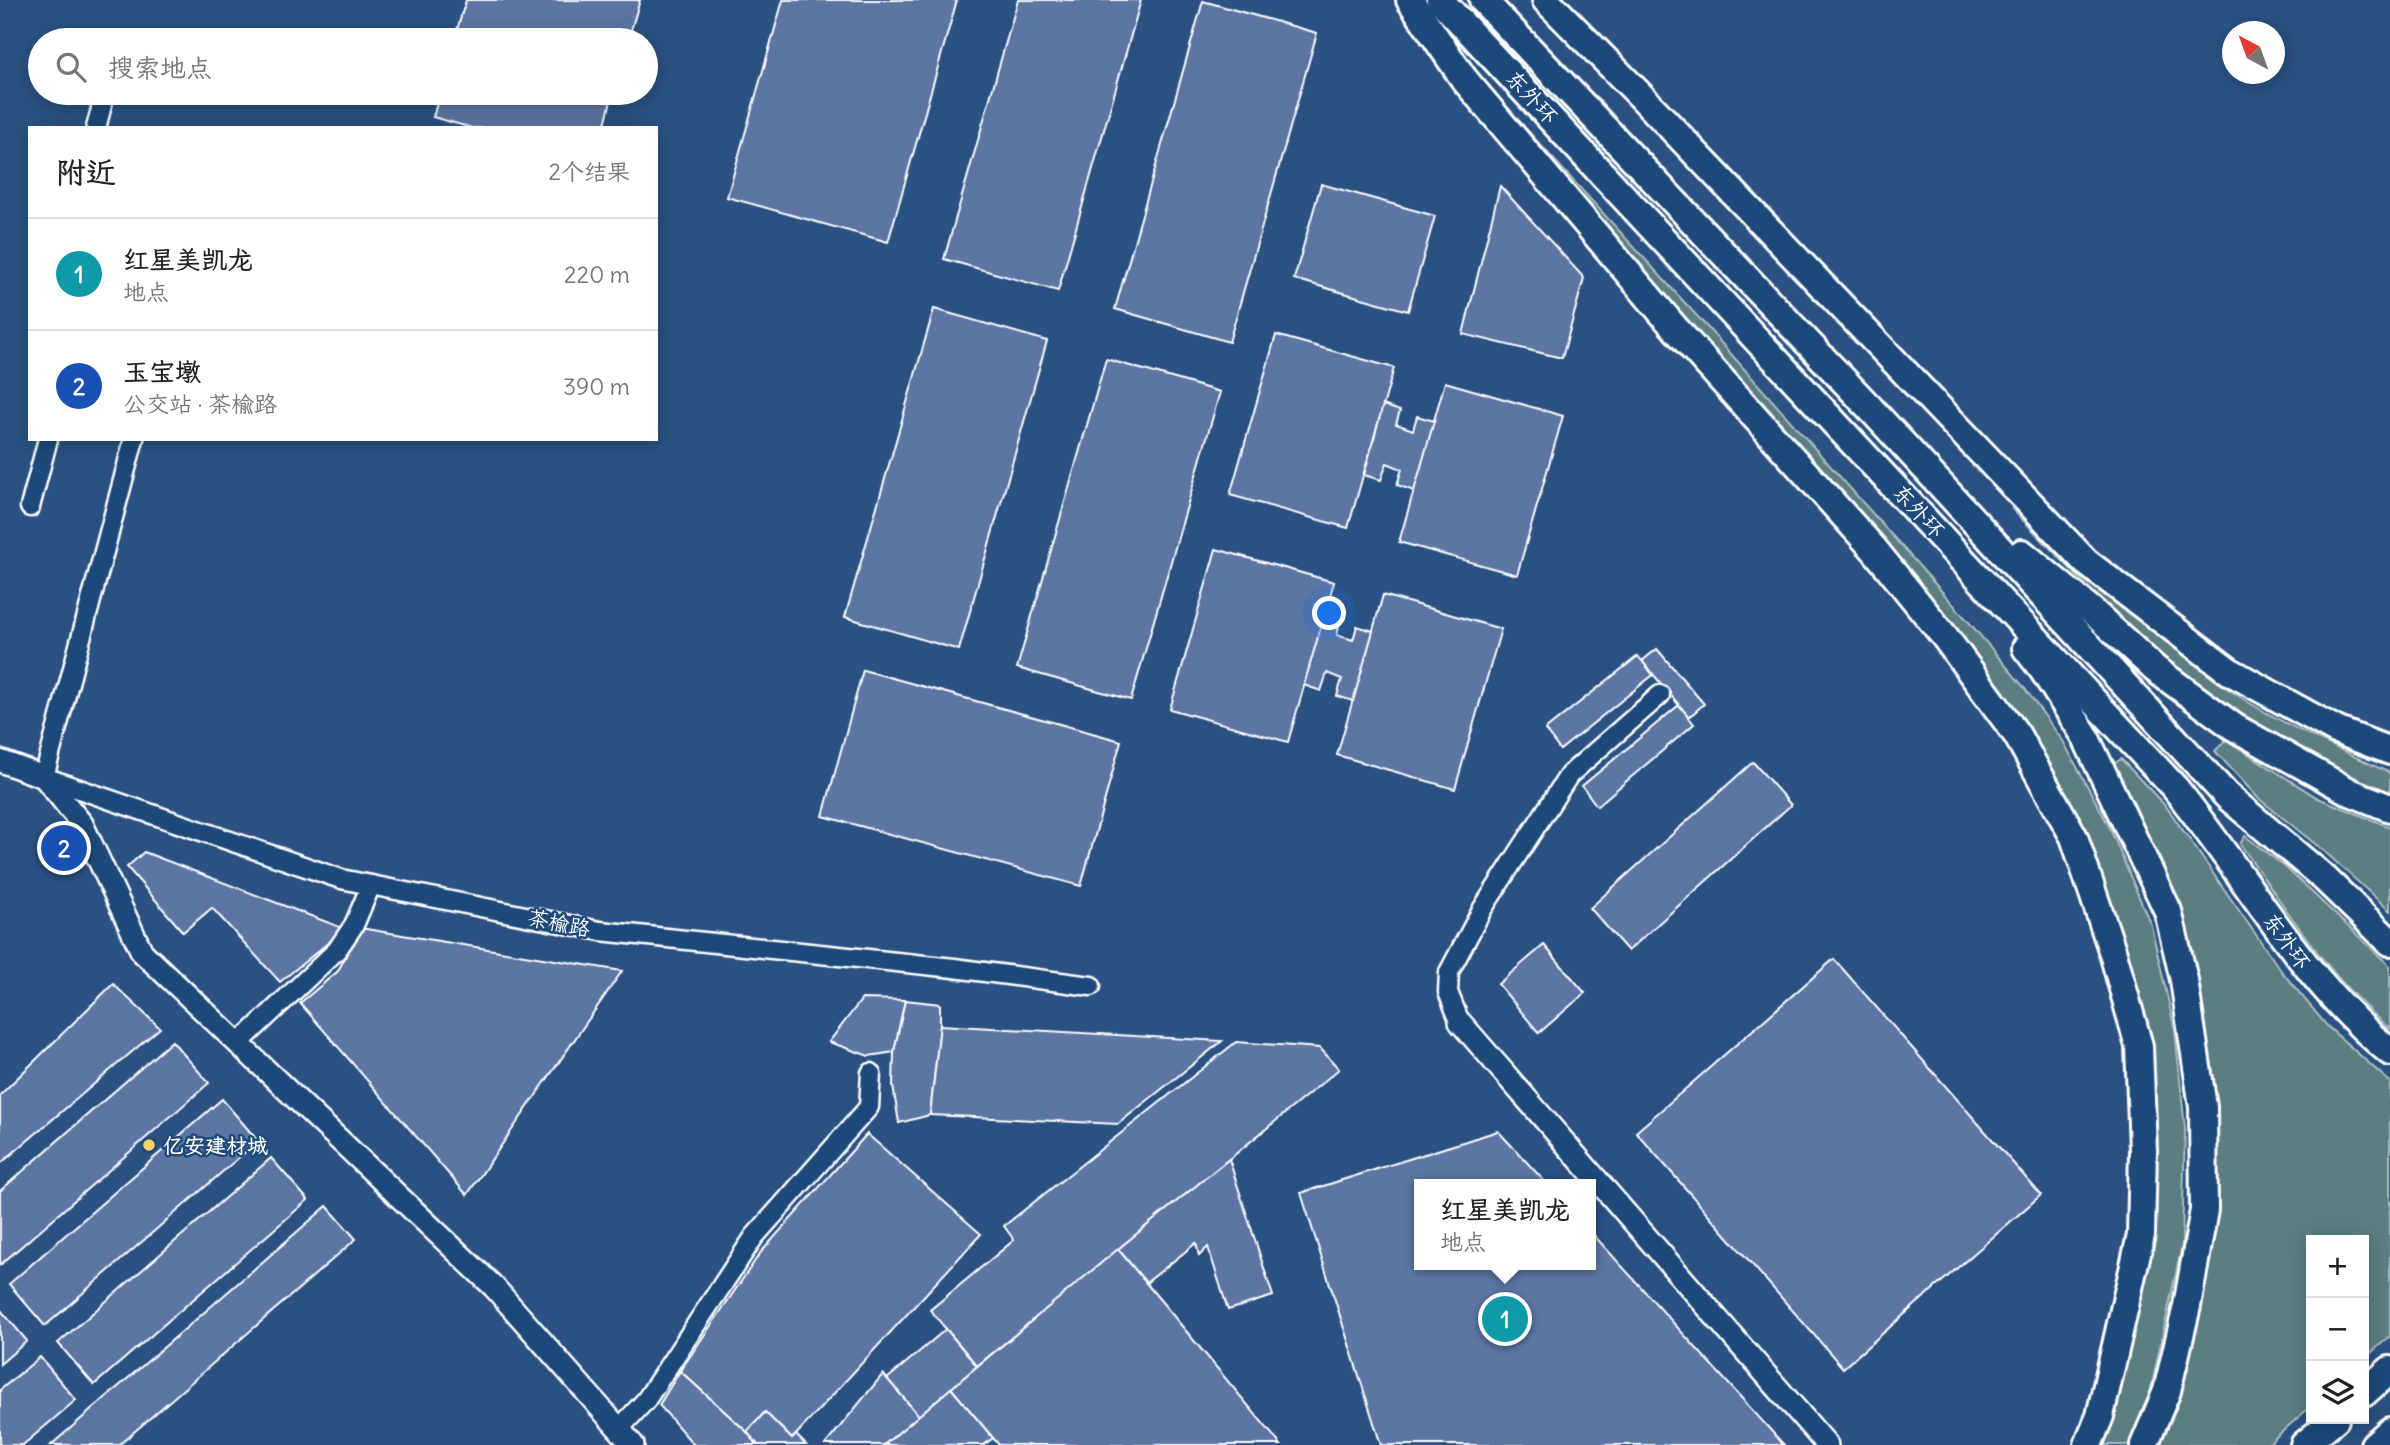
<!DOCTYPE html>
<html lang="zh">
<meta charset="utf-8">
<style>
:root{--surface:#fff;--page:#f6f6f6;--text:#222;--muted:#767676;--line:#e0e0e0;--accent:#0b8043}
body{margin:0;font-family:Delius,"LXGW WenKai TC",sans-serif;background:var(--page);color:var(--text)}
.controls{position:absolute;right:21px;bottom:21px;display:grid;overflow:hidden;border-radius:0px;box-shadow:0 4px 18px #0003}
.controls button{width:63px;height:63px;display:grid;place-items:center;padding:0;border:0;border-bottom:2px solid var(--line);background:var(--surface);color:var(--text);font:35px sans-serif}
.compass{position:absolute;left:2222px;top:21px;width:63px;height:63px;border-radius:50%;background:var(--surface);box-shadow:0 4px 18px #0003;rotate:319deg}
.you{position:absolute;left:1330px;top:614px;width:24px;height:24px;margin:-18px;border:5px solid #fff;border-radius:50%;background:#1a73e8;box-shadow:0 0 0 10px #1a73e833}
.badge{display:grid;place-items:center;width:46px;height:46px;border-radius:50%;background:var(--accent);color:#fff;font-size:23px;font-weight:700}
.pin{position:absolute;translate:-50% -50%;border:4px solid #fff;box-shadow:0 2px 7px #0006}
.popup{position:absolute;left:1414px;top:1179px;width:182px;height:91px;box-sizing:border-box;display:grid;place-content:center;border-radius:0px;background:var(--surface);filter:drop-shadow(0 2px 5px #0005);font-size:23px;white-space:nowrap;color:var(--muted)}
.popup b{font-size:26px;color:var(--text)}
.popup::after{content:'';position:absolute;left:50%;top:100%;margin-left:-14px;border:14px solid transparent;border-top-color:var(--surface)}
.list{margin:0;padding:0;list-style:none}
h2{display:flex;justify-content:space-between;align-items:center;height:91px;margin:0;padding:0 28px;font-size:30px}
h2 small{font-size:23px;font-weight:400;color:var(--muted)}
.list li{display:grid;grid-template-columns:46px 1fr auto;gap:21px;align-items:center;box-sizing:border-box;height:112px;padding:0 28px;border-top:2px solid var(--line)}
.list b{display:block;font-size:26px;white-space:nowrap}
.list p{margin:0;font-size:23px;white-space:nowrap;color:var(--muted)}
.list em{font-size:23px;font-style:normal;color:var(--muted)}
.icon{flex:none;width:38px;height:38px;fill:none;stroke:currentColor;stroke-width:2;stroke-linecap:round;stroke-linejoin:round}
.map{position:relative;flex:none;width:2390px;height:1445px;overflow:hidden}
.search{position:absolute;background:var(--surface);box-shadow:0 4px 18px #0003;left:28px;top:28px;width:630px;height:77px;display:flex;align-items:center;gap:18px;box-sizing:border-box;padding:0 24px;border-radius:38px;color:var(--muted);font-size:26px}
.panel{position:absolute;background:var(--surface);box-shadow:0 4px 18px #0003;left:28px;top:126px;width:630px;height:315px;border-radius:0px}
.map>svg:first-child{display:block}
.green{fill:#5c7d82;stroke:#aebec0;stroke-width:2}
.building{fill:#5b74a3;stroke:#fff;stroke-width:2}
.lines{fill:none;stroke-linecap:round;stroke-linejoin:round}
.minor-casing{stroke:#fff;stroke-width:23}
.tertiary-casing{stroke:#fff;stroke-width:26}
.primary-casing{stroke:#fff;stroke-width:32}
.minor{stroke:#1f4a7a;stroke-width:18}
.tertiary{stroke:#1f4a7a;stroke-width:21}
.primary{stroke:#1f4a7a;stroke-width:26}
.poi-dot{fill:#ffd166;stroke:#1f4a7a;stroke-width:2.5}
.labels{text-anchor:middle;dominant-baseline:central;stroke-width:5;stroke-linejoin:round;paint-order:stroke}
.street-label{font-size:21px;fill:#fff;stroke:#1f4a7a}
.poi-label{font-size:21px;font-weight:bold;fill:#fff;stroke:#1f4a7a;text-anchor:start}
</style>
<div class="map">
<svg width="2390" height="1445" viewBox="0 0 2390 1445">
<rect width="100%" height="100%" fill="#2a5181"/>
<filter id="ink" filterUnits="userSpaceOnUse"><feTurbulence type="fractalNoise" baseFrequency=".0143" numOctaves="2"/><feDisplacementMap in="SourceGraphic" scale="14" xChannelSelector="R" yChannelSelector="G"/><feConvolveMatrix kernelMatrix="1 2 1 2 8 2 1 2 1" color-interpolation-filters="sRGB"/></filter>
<g filter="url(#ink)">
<!-- green -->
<g class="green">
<path d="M 1496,96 L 1707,327 L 1968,621 L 2023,686 L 2063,741 L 2109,826 L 2151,925 L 2175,1030 L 2185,1129 L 2182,1245 L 2149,1398 L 2130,1445 L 2100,1445 L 2127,1363 L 2153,1202 L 2133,985 L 2110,900 L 2068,797 L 2014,709 L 1909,576 L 1511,123 Z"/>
<path d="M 2011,508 L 2031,516 C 2091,573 2149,631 2215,680 C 2268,719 2331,745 2390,773 L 2390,792 L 2352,777 L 2229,707 L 2134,634 Z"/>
<path d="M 2226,740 L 2318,798 L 2390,827 L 2390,911 L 2324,851 L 2258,798 L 2215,751 Z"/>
<path d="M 2121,759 L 2168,809 L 2282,972 L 2327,1026 L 2390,1082 L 2390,1336 L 2364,1359 L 2364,1240 L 2311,1240 L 2311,1406 L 2267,1445 L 2160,1445 L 2170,1421 L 2195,1331 L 2212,1239 L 2217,1142 L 2206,1032 L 2186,936 L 2158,854 L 2112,765 Z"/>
<path d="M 2245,836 L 2285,867 L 2390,966 L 2390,1029 C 2329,979 2286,908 2240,844 Z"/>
</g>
<!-- building -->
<g class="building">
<path d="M 466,0 L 640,0 L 628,40 L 454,40 Z"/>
<path d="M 783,0 L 957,0 L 888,242 L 727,197 Z"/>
<path d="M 1018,0 L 1141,0 L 1058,291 L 944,259 Z"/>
<path d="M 1203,1 L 1317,33 L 1229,342 L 1115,309 Z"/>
<path d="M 440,93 L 613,93 L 604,128 L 472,128 L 433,117 Z"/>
<path d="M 1321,184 L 1435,216 L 1408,311 L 1294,279 Z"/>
<path d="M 1500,186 L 1584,278 L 1562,358 L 1463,334 Z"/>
<path d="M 934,309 L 1047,341 L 959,650 L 845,617 Z"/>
<path d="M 1276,335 L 1394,368 L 1348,528 L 1230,495 Z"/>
<path d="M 1106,359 L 1220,392 L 1131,700 L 1017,668 Z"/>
<path d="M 1445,382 L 1563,416 L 1517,575 L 1399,542 Z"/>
<path d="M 1383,405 L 1400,411 L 1396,424 L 1413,430 L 1417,416 L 1434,421 L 1414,491 L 1397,485 L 1402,469 L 1387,463 L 1381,480 L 1364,475 Z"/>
<path d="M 1216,549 L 1334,582 L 1288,742 L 1170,709 Z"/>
<path d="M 1383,595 L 1501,629 L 1455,789 L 1337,755 Z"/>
<path d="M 1324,616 L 1340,621 L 1337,635 L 1353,640 L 1357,626 L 1373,631 L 1353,701 L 1337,696 L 1342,679 L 1327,673 L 1321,691 L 1304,685 Z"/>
<path d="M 1657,649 L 1704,704 L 1689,717 L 1642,661 Z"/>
<path d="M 1638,656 L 1653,675 L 1560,750 L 1545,730 Z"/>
<path d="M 863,670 L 1121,741 L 1081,886 L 823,816 Z"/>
<path d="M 1679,705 L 1694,724 L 1597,806 L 1582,786 Z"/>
<path d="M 1753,762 L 1791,805 L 1628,951 L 1590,908 Z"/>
<path d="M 144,852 L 345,929 L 280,982 L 212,908 L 183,932 L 127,867 Z"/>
<path d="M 360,928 L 622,971 L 467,1195 L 300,1003 L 338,971 Z"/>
<path d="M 1544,945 L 1585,993 L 1539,1033 L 1498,984 Z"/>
<path d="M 1834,959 L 2041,1195 L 1843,1368 L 1636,1132 Z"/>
<path d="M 113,984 L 160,1028 L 0,1164 L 0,1095 Z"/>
<path d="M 862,999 L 905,1000 L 894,1052 L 869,1056 L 829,1042 Z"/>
<path d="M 905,1000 L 940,1004 L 940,1025 L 930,1115 L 899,1123 L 893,1086 L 894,1052 Z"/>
<path d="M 940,1025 L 1222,1041 L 1118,1124 L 930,1115 Z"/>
<path d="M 172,1041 L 209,1083 L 0,1265 L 0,1191 Z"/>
<path d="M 1236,1042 L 1320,1048 L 1339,1069 L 977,1366 L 930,1310 L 1014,1240 L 1004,1226 Z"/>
<path d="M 222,1099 L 258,1141 L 45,1326 L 9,1284 Z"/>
<path d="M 1498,1131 L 1547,1184 L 1419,1184 L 1419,1265 L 1591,1265 L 1591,1232 L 1784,1445 L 1381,1445 L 1301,1193 Z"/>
<path d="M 867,1134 L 981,1234 L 792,1439 L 765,1412 L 747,1432 L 680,1371 L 761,1252 Z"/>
<path d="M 271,1158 L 308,1200 L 94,1385 L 58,1343 Z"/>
<path d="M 1229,1159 L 1273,1296 L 1228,1310 L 1208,1247 L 1199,1256 L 1196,1243 L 1146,1283 L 1118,1249 Z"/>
<path d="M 327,1206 L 356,1239 L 119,1445 L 51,1445 Z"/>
<path d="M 1118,1249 L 1146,1283 L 1281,1445 L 999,1445 L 951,1388 Z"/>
<path d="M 0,1309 L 27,1341 L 0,1364 Z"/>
<path d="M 946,1329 L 977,1366 L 919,1416 L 887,1379 Z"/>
<path d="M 40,1357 L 76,1400 L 23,1445 L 0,1445 L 0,1390 Z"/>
<path d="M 680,1371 L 747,1432 L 758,1445 L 694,1445 L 659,1405 Z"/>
<path d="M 883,1374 L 919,1416 L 884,1445 L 825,1445 Z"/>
<path d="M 951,1388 L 993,1438 L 984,1445 L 884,1445 Z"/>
<path d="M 765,1412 L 792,1439 L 796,1435 L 806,1445 L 758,1445 L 747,1432 Z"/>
</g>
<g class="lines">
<!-- minor casing -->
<g class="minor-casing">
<g id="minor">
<path d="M 96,128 L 102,105"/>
<path d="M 134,439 L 44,777 L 341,879 L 600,931 L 954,968 L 1091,986"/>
<path d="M 30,507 L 48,439"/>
<path d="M 1460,1022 L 1448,992 L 1449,972 L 1483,908 L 1569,775 L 1660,695"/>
<path d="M 238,1044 L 337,950 L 354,925 L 371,885"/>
<path d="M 619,1429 L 646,1400 L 754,1237 L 869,1107 L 871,1073"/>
</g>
</g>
<!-- tertiary casing -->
<g class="tertiary-casing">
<g id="tertiary">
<path d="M 0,761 L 44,777 L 82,824 L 142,952 L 494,1287 L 633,1445"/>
<path d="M 1460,1022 L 1827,1445"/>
</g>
</g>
<!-- primary casing -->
<g class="primary-casing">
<g id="primary">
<path d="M 1410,0 L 1464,79 L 1675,328 L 1874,549 L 1945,637 L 2017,735 L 2074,837 L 2113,953 L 2139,1046 L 2143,1151 L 2141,1235 L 2100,1416 L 2088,1445"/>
<path d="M 1440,0 L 2175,788 C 2247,877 2301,979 2390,1052"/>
<path d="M 1483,0 L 1868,406 L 2227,796 L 2323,877 L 2390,942"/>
<path d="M 1546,0 L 1640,95 L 2086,562 L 2229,671 L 2336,730 L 2390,751"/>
<path d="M 2022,553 L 2091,610 L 2155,669 L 2234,727 L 2350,792 L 2390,808"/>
<path d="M 2026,648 L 2043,670 L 2084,734 L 2168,911 L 2184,980 L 2203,1107 L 2204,1210 L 2187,1306 L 2167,1391 L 2144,1445"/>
<path d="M 2364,1393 L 2390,1370"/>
<path d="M 2304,1445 L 2335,1419"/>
<path d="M 2374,1445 L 2390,1431"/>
</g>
</g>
<!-- minor -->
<use href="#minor" class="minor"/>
<!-- tertiary -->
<use href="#tertiary" class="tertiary"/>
<!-- primary -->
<use href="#primary" class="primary"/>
</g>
</g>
<!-- markers -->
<circle class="poi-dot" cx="149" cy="1145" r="7"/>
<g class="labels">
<!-- street labels -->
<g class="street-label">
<text transform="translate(1532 97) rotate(47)">东外环</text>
<text transform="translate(1919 511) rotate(47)">东外环</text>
<text transform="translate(559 923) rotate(11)">茶榆路</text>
<text transform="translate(2287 941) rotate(54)">东外环</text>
</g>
<!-- poi labels -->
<g class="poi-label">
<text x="163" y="1145">亿安建材城</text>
</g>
</g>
</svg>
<div class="controls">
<button>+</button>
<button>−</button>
<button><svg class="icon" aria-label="layers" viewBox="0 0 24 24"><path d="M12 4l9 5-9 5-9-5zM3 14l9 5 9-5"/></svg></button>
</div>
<svg class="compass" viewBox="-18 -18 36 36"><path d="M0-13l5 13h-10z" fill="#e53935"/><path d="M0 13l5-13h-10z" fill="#767676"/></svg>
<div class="you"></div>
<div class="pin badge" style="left:1505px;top:1319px;background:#0f9aa8">1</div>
<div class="popup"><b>红星美凯龙</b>地点</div>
<div class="pin badge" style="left:64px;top:848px;background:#1a4fb4">2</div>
<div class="search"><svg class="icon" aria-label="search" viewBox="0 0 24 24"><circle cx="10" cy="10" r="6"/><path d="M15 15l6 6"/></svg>搜索地点</div>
<section class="panel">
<h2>附近<small>2个结果</small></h2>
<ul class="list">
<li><span class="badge" style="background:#0f9aa8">1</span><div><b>红星美凯龙</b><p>地点</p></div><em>220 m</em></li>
<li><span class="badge" style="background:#1a4fb4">2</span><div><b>玉宝墩</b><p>公交站 · 茶榆路</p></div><em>390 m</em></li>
</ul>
</section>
</div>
